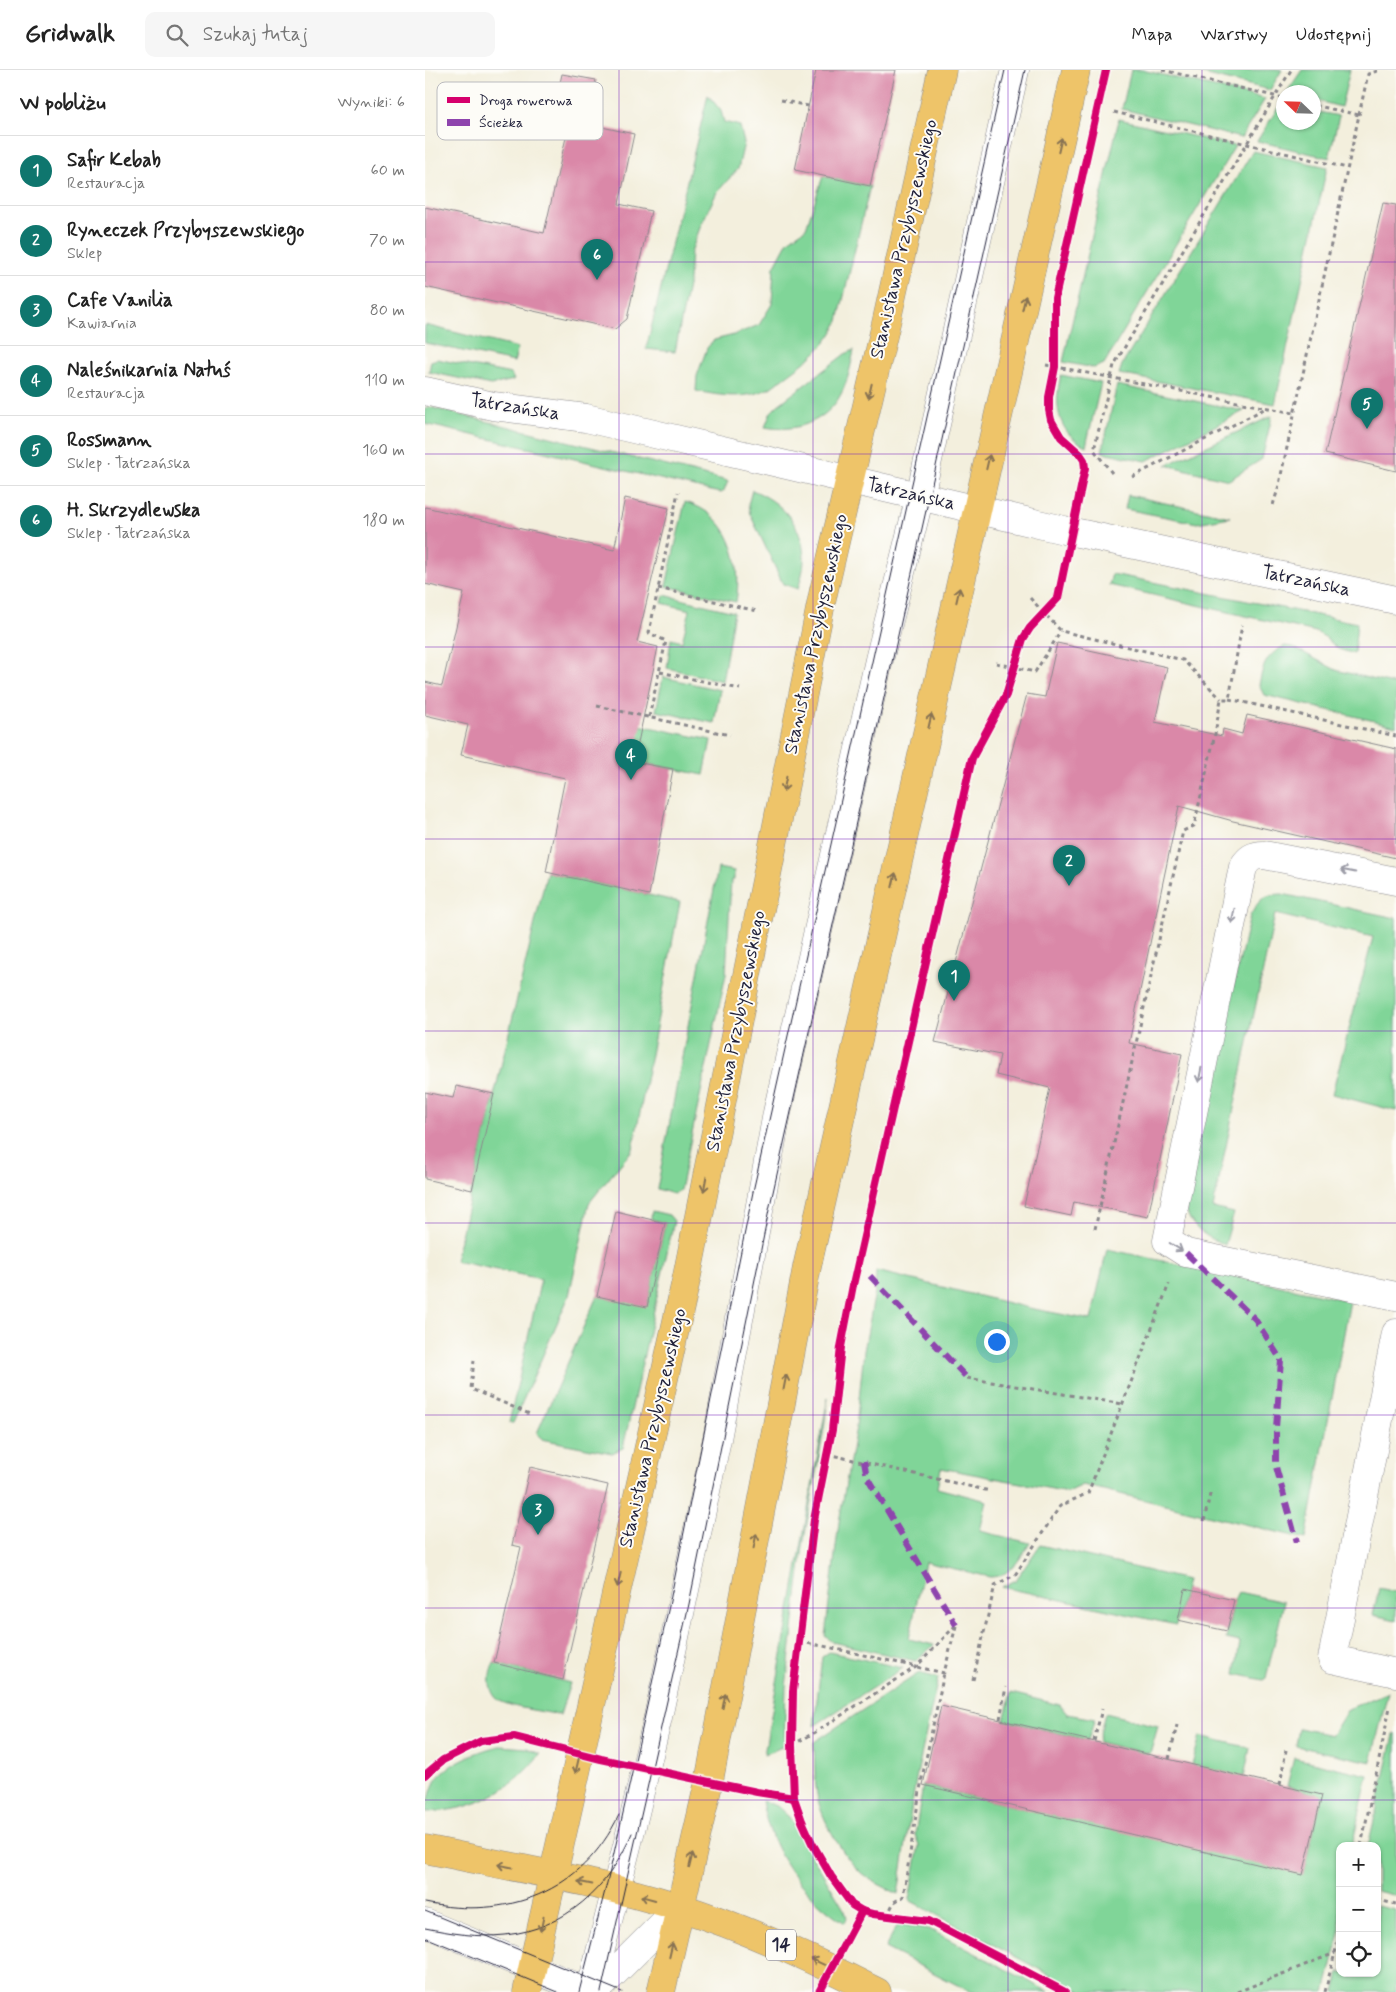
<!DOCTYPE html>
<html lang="pl">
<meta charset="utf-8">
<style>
:root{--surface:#fff;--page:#f6f6f6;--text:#222;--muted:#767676;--line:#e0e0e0;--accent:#0f766e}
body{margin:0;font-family:Mynerve,sans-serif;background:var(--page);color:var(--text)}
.controls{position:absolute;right:15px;bottom:15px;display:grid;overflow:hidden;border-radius:10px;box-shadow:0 1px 4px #0004}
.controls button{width:45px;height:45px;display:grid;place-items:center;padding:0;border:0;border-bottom:1px solid var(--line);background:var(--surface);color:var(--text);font:25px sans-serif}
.compass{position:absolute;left:851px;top:15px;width:45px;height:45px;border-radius:50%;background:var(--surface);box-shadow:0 1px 4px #0004;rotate:293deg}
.you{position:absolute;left:571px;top:1271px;width:18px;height:18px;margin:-12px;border:4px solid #fff;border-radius:50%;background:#1a73e8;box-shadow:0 0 0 8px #1a73e833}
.badge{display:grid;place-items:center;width:32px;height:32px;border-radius:50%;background:var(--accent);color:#fff;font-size:16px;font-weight:700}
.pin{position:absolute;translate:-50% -41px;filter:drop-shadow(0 1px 2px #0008)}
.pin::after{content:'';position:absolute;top:26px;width:18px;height:15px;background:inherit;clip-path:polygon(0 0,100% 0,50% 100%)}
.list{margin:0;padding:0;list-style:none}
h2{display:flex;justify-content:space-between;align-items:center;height:65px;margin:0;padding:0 20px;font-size:21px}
h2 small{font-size:16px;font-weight:400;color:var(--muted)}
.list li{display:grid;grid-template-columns:32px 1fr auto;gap:15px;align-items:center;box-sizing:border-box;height:70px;padding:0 20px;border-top:1px solid var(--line)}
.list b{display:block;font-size:19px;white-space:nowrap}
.list p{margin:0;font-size:16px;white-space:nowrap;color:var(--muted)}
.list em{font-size:16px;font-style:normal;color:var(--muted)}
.icon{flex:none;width:28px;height:28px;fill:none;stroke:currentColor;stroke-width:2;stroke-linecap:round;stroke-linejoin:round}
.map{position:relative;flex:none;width:971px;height:1922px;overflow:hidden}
header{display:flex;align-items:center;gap:30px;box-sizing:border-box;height:70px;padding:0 25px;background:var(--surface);border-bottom:1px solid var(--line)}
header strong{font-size:24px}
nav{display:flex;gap:28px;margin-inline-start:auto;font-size:18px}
.search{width:350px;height:45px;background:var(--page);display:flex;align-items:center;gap:12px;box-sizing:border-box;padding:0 18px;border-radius:10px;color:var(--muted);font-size:19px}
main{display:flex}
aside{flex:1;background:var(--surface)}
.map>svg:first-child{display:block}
.green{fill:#80d598;stroke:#517c6a}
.building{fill:#da88a8}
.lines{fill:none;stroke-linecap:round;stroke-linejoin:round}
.minor-casing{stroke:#8a888c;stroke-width:29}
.major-casing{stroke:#8a888c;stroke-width:29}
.path{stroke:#8a888c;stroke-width:3;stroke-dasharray:4 4;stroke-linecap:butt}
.minor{stroke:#fff;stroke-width:28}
.major{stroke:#eec469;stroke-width:28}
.tram{stroke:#22223b;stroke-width:1}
.quiet{stroke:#8e44ad;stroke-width:6;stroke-dasharray:12 6;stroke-linecap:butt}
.cycleway-casing{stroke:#fdfcf7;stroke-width:11}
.cycleway{stroke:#d6006c;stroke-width:8}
.oneway{stroke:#887352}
.oneway2{stroke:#9c9ca7}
.grid{fill:none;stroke:#7b2cbf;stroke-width:1;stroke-opacity:0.55}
.labels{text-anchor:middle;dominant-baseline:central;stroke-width:4;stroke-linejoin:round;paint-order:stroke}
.shield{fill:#fdfcf7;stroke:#646373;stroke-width:1}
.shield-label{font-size:18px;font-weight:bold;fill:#22223b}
.street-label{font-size:19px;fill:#22223b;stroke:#fdfcf7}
.key{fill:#fdfcf7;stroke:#bbbbbf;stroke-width:1}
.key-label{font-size:14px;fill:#22223b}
</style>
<header>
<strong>Gridwalk</strong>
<div class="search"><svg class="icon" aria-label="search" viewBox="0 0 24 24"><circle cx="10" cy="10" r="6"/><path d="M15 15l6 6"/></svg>Szukaj tutaj</div>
<nav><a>Mapa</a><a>Warstwy</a><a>Udostępnij</a></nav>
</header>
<main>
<aside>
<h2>W pobliżu<small>Wyniki: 6</small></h2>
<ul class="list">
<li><span class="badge">1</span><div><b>Safir Kebab</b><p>Restauracja</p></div><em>60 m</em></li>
<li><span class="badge">2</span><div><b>Ryneczek Przybyszewskiego</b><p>Sklep</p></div><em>70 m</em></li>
<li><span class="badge">3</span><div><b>Cafe Vanilia</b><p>Kawiarnia</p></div><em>80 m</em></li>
<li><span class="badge">4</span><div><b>Naleśnikarnia Natuś</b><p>Restauracja</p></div><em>110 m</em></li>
<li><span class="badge">5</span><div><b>Rossmann</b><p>Sklep · Tatrzańska</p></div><em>160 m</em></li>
<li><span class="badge">6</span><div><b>H. Skrzydlewska</b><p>Sklep · Tatrzańska</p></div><em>180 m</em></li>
</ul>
</aside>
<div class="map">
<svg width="971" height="1922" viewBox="0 0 971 1922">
<rect width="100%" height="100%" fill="#fdfcf7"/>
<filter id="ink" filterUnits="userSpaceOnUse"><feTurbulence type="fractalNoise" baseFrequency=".02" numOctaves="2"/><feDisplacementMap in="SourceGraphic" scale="10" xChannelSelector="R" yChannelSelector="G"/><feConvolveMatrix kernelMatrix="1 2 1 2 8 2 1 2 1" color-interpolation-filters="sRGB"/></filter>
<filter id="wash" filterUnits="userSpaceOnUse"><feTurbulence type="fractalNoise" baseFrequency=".0096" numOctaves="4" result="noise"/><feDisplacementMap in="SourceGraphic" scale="20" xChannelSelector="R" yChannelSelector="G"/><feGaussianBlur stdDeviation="1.12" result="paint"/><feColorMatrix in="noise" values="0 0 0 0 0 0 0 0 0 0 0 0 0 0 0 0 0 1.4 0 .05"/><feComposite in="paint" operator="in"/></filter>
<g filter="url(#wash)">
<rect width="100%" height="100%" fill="#f3efdd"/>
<!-- green -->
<g class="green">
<path d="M 706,0 L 717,0 L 840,29 L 816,68 L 697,39 Z"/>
<path d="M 762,0 L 857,0 L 845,20 Z"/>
<path d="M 877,0 L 925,0 L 916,37 L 889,30 L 888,22 L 862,22 Z"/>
<path d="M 283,25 L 296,41 L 299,52 L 315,56 L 319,73 L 313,99 L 292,122 L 276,155 L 266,182 L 264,210 L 250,282 L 221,279 Z"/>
<path d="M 856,33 L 858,34 L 858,52 L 888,52 L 889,41 L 914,46 L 904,88 L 832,71 Z"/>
<path d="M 694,49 L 810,76 L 679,294 L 669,298 L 638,292 Z"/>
<path d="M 828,81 L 902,97 L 850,334 L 694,304 L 697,295 Z"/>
<path d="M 398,106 L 445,116 L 413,251 C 401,281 370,299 345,318 C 320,330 297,326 271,321 L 272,306 L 282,278 L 289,270 L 309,265 L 334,255 L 347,234 L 349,197 L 363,171 L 381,158 Z"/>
<path d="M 0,255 L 93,278 L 89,292 L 0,273 Z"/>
<path d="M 429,280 C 426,295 423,311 416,324 C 402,352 369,363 340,357 L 346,342 L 353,335 L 420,284 Z"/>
<path d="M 12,289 L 86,304 L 89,310 L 66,315 L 4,302 L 6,291 Z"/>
<path d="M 636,305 L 676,313 L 661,376 C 631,363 629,332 636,305 Z"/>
<path d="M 692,315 L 819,341 L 721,391 L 677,382 Z"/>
<path d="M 4,337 L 303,411 L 299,421 L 295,423 L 0,354 L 0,339 Z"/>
<path d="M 847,346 L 837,389 L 804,410 L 741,395 Z"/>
<path d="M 327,420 C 356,431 378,455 379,488 C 379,499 376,509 373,519 L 358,514 L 325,444 L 323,435 Z"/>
<path d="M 703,425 L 805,447 L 772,453 L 700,439 Z"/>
<path d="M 260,432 C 305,444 318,490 311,532 L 241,516 Z"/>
<path d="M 687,504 L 932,553 L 929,584 L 913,579 L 900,567 L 891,562 L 684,515 Z"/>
<path d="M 239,525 L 309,542 L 297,611 L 242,598 L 246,569 L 257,572 L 265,540 L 237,533 Z"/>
<path d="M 860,576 L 868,577 L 911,600 L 971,615 L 971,656 L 839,625 L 834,615 C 838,595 841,585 860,576 Z"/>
<path d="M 238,607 L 295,620 L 289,653 L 231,641 Z"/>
<path d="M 157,643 L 286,670 L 279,705 L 148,679 Z"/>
<path d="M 293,798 L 309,801 L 309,810 L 306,810 L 301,904 L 255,1120 L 249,1124 L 232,1119 Z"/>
<path d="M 122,802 L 255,832 L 208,1079 L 164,1133 L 144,1226 L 88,1353 L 84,1353 L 116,1209 L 30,1191 Z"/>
<path d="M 857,824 L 971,848 L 971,1041 L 907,1024 L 948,867 L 850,844 L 788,1138 L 809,1143 L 800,1175 C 775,1164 759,1154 760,1124 L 825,846 C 835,829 837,825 857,824 Z"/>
<path d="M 227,1141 L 244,1145 L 249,1151 L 198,1378 L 187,1383 L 116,1369 L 112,1363 L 172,1226 L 222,1236 L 240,1153 L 226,1149 Z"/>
<path d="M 682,1179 L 925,1231 L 881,1469 L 658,1415 L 643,1422 L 516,1398 L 512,1418 L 562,1431 L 555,1461 L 605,1473 C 595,1488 586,1507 565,1507 L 500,1492 L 484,1569 L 509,1575 L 491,1591 L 407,1572 L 400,1566 L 414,1452 L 431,1357 L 439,1281 L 450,1222 L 451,1201 L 604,1238 L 666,1250 Z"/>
<path d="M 403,1327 L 399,1358 L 378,1476 L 361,1617 L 359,1676 L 339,1685 Z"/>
<path d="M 615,1475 L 762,1510 L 751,1555 L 577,1517 L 591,1510 Z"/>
<path d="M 954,1518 L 971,1522 L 971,1550 L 948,1545 Z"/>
<path d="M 813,1522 L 859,1532 L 841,1608 L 838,1610 L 810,1604 L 815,1572 L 801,1569 L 809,1530 Z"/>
<path d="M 404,1582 L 478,1598 L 389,1656 L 397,1587 Z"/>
<path d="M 69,1593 L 145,1613 L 135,1645 C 117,1641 93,1639 77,1632 C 63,1626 62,1605 69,1593 Z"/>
<path d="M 494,1603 L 513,1608 L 491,1709 L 473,1824 C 460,1817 444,1811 433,1800 C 418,1785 398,1751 393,1730 C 389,1711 390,1691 389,1672 Z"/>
<path d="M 963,1622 L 946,1692 L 871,1676 L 874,1658 L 907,1665 L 923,1639 Z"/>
<path d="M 586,1623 L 635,1635 L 642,1644 L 670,1649 L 663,1670 L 579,1650 Z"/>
<path d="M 680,1643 L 733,1656 L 725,1684 L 673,1672 Z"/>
<path d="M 971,1664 L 971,1826 L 952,1821 L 952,1776 L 943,1776 L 969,1665 Z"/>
<path d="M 775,1666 L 825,1678 L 819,1707 L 767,1695 Z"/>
<path d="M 75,1676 L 102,1678 L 115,1684 C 85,1722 49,1741 1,1742 C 4,1732 5,1721 10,1712 C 18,1695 57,1679 75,1676 Z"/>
<path d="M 869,1688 L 943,1705 L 927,1776 L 915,1776 L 915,1863 L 900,1922 L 657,1922 L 484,1830 L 494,1775 L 490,1765 L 498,1715 L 878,1804 L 897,1726 L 862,1716 Z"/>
<path d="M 337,1731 L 352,1736 L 364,1747 L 420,1841 L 422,1848 L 420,1853 C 376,1824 346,1783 337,1731 Z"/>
<path d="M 952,1836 L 971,1840 L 971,1922 L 910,1922 L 915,1901 L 915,1903 L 952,1903 Z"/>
<path d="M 473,1854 L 504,1859 L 624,1922 L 546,1922 L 460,1878 Z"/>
</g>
<g id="blocks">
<!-- building -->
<g class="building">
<path d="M 391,0 L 471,0 L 445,116 L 370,100 Z"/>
<path d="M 137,4 L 171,10 L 163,54 L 209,64 L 194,134 L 226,141 L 202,249 L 190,259 L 0,217 L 0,137 L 119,163 L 145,50 L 128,45 Z"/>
<path d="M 958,133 L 971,135 L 971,401 L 900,384 Z"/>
<path d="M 200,428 L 244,438 L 212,572 L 233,577 L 209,692 L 248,699 L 224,825 L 121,802 L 140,708 L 36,685 L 43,655 L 0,645 L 0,612 L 17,616 L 39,523 L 0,514 L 0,437 L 189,480 Z"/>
<path d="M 632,573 L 742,597 L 730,652 L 797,666 L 798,659 L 817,664 L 822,645 L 971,679 L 971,788 L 808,751 L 754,736 L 704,973 L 757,984 L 723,1147 L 649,1132 L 646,1146 L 599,1136 L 625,1018 L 571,1005 L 575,985 L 510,972 L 602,624 L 620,627 Z"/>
<path d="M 31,1016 L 69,1024 L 47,1120 L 0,1109 L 0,1022 L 28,1028 Z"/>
<path d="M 191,1141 L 240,1153 L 222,1237 L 172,1226 Z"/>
<path d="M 105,1397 L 183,1415 L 138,1610 L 69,1593 L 96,1477 L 87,1475 Z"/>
<path d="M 760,1519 L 809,1530 L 802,1561 L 753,1550 Z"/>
<path d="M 516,1636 L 897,1725 L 878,1805 L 498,1715 Z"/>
</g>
</g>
</g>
<g filter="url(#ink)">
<use href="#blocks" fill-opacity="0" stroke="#8a888c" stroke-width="1"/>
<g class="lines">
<!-- minor casing -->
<g class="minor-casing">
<g id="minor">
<path d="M 0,321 L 68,336 L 161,348 L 639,460 L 971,530"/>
<path d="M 971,811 L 839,785 C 828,785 824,788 818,797 L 742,1171 L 761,1183 L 971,1226"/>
<path d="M 971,1263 L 907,1589 L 971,1603"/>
<path d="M 0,1853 L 164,1922"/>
<path d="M 165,1922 L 203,1772 L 233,1647 L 292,1369 L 352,1043 L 454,590 L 495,426 L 590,0"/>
<path d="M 165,1922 L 178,1914 L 255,1837"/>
</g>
</g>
<!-- major casing -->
<g class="major-casing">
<g id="major">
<path d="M 0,1779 C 85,1797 172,1811 254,1837 C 323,1859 388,1889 452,1922"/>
<path d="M 102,1922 L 262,1206 L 398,524 L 462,249 L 517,0"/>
<path d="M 236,1922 L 284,1711 L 382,1197 L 651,0"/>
</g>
</g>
<!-- path -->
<g class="path">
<path d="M 737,0 L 858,28"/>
<path d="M 356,30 L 383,36"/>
<path d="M 689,42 L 922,98"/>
<path d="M 934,45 L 943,4 L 955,0"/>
<path d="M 621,295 L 869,343"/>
<path d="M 687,403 L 669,380 L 689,295 L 866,0"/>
<path d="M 707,407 L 841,338"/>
<path d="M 848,435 L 853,419 L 934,45 L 888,35"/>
<path d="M 233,518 L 332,541"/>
<path d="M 605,528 L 636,561 L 758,590 L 796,629"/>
<path d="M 571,593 L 610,602 L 636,561"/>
<path d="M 235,602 L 315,619"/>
<path d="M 804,629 L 971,666"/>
<path d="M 172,636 L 305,665"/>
<path d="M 224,647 L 241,571 L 224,563 L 253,422"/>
<path d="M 670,1159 L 758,761 L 769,756 L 790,664 L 796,629 L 804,629 L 817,555"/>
<path d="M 49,1290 L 46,1319 L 107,1345"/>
<path d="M 542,1308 L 698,1334"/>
<path d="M 402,1384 L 565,1421"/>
<path d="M 779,1451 L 786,1420"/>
<path d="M 375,1572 L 398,1576 L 519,1603 L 531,1556"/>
<path d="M 548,1610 L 570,1515 L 590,1505 L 635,1436 L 663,1423 L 744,1214"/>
<path d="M 575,1649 L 581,1617"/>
<path d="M 669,1671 L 677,1639"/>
<path d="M 367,1675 L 389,1663 L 491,1597 L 531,1555"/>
<path d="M 744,1689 L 752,1655"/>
<path d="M 855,1715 L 861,1680"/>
<path d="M 936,1776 L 965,1637"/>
<path d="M 952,1830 L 971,1834"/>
<path d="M 462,1846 L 469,1832 L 478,1827 L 497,1708 L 519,1603"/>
<path d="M 812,1922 L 910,1883"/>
<path d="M 900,1922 L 915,1863"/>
</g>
<!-- minor -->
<use href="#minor" class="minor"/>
<!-- major -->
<use href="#major" class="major"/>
<!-- tram -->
<g class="tram">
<path d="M 0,1833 C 82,1850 157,1823 194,1745"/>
<path d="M 0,1841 L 197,1922"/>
<path d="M 0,1858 C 26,1863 53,1868 80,1865 C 140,1859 185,1817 207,1763"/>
<path d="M 0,1867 L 133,1922"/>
<path d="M 154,1922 L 184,1805 L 217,1659 L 244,1536 L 329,1117 L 580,0"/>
<path d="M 176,1922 L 264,1534 L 344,1140 L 383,966 L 600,0"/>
</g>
<!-- quiet -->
<g class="quiet">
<path d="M 761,1183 L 830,1249 L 856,1290 L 851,1358 L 851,1397 L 872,1472"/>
<path d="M 445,1206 L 542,1308"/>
<path d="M 439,1391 L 442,1407 L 531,1555"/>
</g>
<!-- cycleway casing -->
<g class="cycleway-casing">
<g id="cycleway">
<path d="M 0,1705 L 18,1690 L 56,1671 L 89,1667 L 176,1689 L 332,1722 L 369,1728"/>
<path d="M 437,1841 L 448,1844 L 504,1851 L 640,1922"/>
<path d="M 394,1922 L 437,1841 L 427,1835 L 406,1806 L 387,1773 L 377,1751 L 369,1728 L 367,1675 L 368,1621 L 389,1450 L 407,1360 L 416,1277 L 428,1215 L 547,688 L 581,625 L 598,569 L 605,558 L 633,528 L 660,398 L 659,390 L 655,384 L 636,367 L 626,350 L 624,340 L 624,327 L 630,297 L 630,228 L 681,0"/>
</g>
</g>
<!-- cycleway -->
<use href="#cycleway" class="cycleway"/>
</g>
<!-- one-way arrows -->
<defs><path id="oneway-shaft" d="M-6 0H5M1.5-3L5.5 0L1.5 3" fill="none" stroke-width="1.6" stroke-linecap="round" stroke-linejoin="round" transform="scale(1.25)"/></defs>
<g class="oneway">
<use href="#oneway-shaft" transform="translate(635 75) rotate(-77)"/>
<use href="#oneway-shaft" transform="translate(599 233) rotate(-77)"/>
<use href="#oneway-shaft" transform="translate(445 321) rotate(103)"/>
<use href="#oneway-shaft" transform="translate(563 392) rotate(-77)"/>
<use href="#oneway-shaft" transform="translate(533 525) rotate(-77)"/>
<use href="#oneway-shaft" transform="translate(505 651) rotate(-77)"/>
<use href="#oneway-shaft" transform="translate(360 714) rotate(101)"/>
<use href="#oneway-shaft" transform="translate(469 810) rotate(-77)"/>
<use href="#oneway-shaft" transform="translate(280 1114) rotate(101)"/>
<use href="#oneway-shaft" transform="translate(360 1312) rotate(-79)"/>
<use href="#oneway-shaft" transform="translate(330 1471) rotate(-79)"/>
<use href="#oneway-shaft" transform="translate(194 1510) rotate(103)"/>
<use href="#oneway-shaft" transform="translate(299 1631) rotate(-79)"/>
<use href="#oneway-shaft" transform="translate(152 1696) rotate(103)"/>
<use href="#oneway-shaft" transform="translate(266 1790) rotate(-77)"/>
<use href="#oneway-shaft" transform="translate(80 1796) rotate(-168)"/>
<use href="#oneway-shaft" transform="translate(160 1813) rotate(-168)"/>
<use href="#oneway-shaft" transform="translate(223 1828) rotate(-165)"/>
<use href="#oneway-shaft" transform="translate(117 1854) rotate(102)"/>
<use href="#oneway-shaft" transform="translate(246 1880) rotate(-77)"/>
<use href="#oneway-shaft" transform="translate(393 1892) rotate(-155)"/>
</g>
<g class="oneway2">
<use href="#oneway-shaft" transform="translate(923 801) rotate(-169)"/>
<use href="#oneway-shaft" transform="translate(808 846) rotate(101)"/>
<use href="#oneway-shaft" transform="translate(775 1005) rotate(101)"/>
<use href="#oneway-shaft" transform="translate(751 1177) rotate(32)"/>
</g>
</g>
<!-- grid -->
<path class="grid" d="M 194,0 L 194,1922M 388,0 L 388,1922M 583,0 L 583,1922M 777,0 L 777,1922M 0,192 L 971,192M 0,384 L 971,384M 0,577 L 971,577M 0,769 L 971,769M 0,961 L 971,961M 0,1153 L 971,1153M 0,1345 L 971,1345M 0,1538 L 971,1538M 0,1730 L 971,1730"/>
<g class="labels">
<!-- shield labels -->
<rect class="shield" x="341" y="1859.5" width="30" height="31" rx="4"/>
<g class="shield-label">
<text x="356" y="1875">14</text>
</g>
<!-- street labels -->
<g class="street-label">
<text transform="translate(479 169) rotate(-77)">Stanisława Przybyszewskiego</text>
<text transform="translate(90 337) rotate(9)">Tatrzańska</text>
<text transform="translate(486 424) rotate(13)">Tatrzańska</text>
<text transform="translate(881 511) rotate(12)">Tatrzańska</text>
<text transform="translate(391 564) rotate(-78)">Stanisława Przybyszewskiego</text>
<text transform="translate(311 961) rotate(-79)">Stanisława Przybyszewskiego</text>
<text transform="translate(228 1358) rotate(-77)">Stanisława Przybyszewskiego</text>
</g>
</g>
<!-- legend -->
<rect x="12" y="12" width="166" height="58" rx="8" class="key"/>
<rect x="22" y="27" width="23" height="6" fill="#d6006c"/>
<rect x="22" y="49" width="23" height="7" fill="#8e44ad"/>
<g class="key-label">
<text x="54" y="35">Droga rowerowa</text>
<text x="54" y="57">Ścieżka</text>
</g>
</svg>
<div class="controls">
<button>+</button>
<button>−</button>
<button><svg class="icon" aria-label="locate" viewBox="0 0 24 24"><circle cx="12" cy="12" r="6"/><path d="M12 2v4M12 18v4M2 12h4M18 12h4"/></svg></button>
</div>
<svg class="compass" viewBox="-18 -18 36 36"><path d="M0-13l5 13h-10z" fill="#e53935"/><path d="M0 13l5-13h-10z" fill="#767676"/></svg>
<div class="you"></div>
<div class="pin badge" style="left:529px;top:931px">1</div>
<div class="pin badge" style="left:644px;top:816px">2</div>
<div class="pin badge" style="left:113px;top:1465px">3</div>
<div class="pin badge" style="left:206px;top:710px">4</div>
<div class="pin badge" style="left:942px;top:359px">5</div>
<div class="pin badge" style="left:172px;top:210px">6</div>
</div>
</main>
